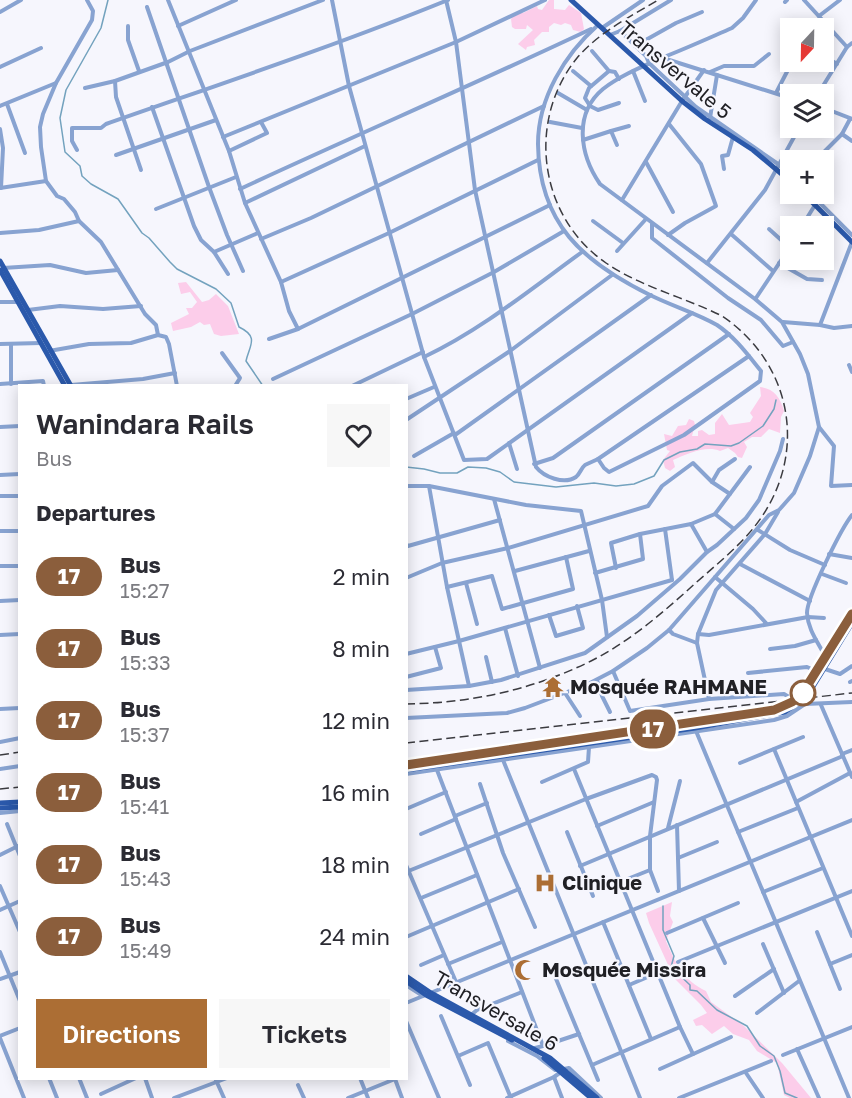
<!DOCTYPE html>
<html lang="en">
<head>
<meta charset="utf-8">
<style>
	body { margin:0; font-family:"Golos Text",sans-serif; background:#f7f7f7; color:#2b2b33; height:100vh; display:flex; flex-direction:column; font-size:22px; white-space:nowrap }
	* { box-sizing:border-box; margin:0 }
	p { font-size:20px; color:#7c7c81 }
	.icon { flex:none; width:33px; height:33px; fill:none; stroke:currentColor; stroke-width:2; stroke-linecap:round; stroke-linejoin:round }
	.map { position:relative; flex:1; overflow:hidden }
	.details { position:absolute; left:18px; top:384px; width:390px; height:696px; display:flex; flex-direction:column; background:#fff; border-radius:0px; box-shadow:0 3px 15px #0003 }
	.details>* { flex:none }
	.badge { padding:0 12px; border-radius:20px; font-size:21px; line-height:39px }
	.needle { width:39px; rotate:202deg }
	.fabs { position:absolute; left:780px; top:18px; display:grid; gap:12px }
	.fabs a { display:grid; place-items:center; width:54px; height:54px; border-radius:0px; background:#fff; box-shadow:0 3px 15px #0003; font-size:30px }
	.map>.badge { position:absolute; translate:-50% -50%; box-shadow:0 0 0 3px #fff }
	h2 { padding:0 18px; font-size:22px; line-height:54px }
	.round { display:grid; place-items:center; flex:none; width:63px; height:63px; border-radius:0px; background:#f7f7f7 }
	.headline { display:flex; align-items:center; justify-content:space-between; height:102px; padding:0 18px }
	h1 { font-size:28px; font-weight:600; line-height:45px }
	.primary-button { display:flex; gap:12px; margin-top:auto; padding:12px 18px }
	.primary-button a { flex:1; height:69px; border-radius:0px; background:#ac6e34; color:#fff; font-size:24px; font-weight:600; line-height:69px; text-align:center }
	.primary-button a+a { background:#f7f7f7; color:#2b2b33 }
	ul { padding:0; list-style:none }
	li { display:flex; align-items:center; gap:18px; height:72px; padding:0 18px }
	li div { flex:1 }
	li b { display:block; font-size:22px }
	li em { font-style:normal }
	li .badge { min-width:66px; font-weight:700; text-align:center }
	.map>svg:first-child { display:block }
</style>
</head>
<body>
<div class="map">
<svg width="852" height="1098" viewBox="0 0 852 1098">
	<rect width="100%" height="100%" fill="#f6f6fd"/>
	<g fill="#fccdea">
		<path d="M549,0h5v9l11,1 4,-5 12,8 3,16 -3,3 -8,-2 -2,-5 -6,-2 -4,2 -7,-2 -5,4v5h-7l-8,8 1,5 -8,2 -1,3 -8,-6 15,-14 -6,-5 -1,4h-11l-3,-2 -1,-8 6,-7 6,1 14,-7 1,3 4,1z"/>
		<path d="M186,282l16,20 7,-2 7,-6 12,12 11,28 -18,2 -7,-2 -4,-10 -6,1 -4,-3 -9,5 -18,4 -2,-8 18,-9 -3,-6h6l5,-6 -7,-10 -9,2 -3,-11z"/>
		<path d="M760,387c14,2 20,10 24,24l-3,6 -1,16 -11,-4 -8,8h-9l-8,5 3,5 -5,11 -4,-1 -3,-4 -7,-5 -8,3c-14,-6 -33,3 -47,9l2,7 -5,4 -5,-3 -2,-8 7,-9 -3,-1 -3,-16 8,2 6,-10 8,-1 3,-6 5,2 1,4 -3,11h6v-5l4,-1 7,5 6,-1v-11l7,-9 7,11 21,-3 3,-5 -3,-4 11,-17z"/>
		<path d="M672,902l-2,14 3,6 -7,19c9,21 18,40 40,50l5,11 33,24 38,37 29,35h-21l-6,-3 -7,-32 -20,-12 -8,-11 -16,-6 -9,-8 -12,8 -10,-9 -6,1 -3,-6 14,-7 -6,-8 -27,-27 -25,-55 -3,-10z"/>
	</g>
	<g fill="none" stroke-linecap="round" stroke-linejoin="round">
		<g stroke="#73a2be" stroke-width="1.5">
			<path d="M108,0l-7,28 -35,62 -6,28 5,34 15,14 2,10 9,8 27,15 24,34 7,5 21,24 7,7 39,20 15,14 8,24c21,10 10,19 7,34l17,25"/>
			<path d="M406,467l18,2 16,4h17l11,-6 18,1 14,4 14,10 42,5 38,-4 22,3 18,-2 20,-8 10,-16 16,-8 17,-3 8,-5 26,2 8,-3 24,-17 11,-17 2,-9"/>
			<path d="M663,906v24l11,26 -3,11 19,18v5l7,1 20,19 30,16 13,20 14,10 6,15 5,22 12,5"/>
		</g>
		<g stroke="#88a3d1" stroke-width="4">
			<path d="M168,0l61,151 16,52 36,79 8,29 9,18"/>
			<path d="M332,0l17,86 75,271 40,103 23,-1 205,-146"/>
			<path d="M446,0l10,42 19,148 61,277c8,10 28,18 40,10 4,-3 5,-9 9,-12 4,-2 9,-4 13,-6l151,-103"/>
			<path d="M804,0l43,47"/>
			<path d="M785,2l2,-2"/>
			<path d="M147,7l62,180 18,48 16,36"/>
			<path d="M0,12l21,-12"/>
			<path d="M819,16l21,-16"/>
			<path d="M598,25c-33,29 -60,73 -60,119 1,80 45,118 112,151 22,11 46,18 67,30 18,12 31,30 44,46l-1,10 -76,54 -75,37 -5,-4 -6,-9"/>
			<path d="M128,26v14l11,31"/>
			<path d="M178,26l58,-26"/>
			<path d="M602,28l41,-28"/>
			<path d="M620,31l26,25 3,7 47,44 82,57 12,11"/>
			<path d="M610,35l10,-4 51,-31"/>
			<path d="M635,46l41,-23 26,-11"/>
			<path d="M592,51l17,20"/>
			<path d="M824,56l13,8"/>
			<path d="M663,58l127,40"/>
			<path d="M0,67l41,-19"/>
			<path d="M573,71l18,15"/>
			<path d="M633,71l12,30"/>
			<path d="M710,72l14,-6h30l15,-12"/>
			<path d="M619,79l-4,-7 -6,-1 -20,17 -4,10 5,8 8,4 21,-7"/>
			<path d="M115,81l1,16 25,73"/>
			<path d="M56,83l-13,31 -3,13 1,20 5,34 11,15 7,3 11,13 4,9 22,21 44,72 11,11 2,10 8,2 3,7 8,42"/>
			<path d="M85,88l30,-7 53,-19 22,-11 133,-51"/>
			<path d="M558,93l29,17"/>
			<path d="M776,93l16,-31"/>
			<path d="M818,94l29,-47 5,-4"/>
			<path d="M7,104l18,49"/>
			<path d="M0,106l56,-23 36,-63 1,-9 -6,-11"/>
			<path d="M152,107l42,119 7,14 13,12 14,22"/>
			<path d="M824,108l28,11"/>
			<path d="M710,118l7,-43"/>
			<path d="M850,119l-8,15 10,7"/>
			<path d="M550,122l32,6"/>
			<path d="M0,129l3,19 -2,40"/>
			<path d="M611,131l18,-5"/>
			<path d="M223,137l233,-95 89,-42"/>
			<path d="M583,140l28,-9 6,14"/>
			<path d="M77,150l-5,-9v-13h29l5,-4c114,-40 229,-78 342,-124"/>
			<path d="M229,151l38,-18 -6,-11"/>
			<path d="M116,155l100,-35"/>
			<path d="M820,160l3,-7 19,-19"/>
			<path d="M646,162l27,50"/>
			<path d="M724,169l-2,-13 6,-1 5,-18"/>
			<path d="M0,188l46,-7"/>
			<path d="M240,189c116,-54 235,-105 351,-160"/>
			<path d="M811,194l41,41"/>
			<path d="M622,200l60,-99 22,-31"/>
			<path d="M245,203l120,-57"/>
			<path d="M156,209l80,-32"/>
			<path d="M593,221l30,22"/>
			<path d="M652,224v14l76,60 33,22 22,26 10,-4"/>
			<path d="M802,226l13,-21"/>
			<path d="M769,229l21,19"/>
			<path d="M0,233l39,-3 40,-9"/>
			<path d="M731,234l42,37"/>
			<path d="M668,235l17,-12 31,-17 -15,-42 -32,-40"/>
			<path d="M261,239l50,-21 233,-112"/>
			<path d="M617,251l29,-32"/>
			<path d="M214,252l44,-19"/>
			<path d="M707,263l58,-73 34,-62"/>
			<path d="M779,263l28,16 15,1"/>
			<path d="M3,268l47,-3 36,8 32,-3"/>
			<path d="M281,282l108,-49 149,-73"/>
			<path d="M756,298l34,-51"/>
			<path d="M0,302h18"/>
			<path d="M28,310l32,-4 43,3 38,-3"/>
			<path d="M783,322l37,3 14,3 18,-2"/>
			<path d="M820,325l32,-83"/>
			<path d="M269,339l29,-10 252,-124"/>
			<path d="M0,344l41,-1"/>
			<path d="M11,344v40"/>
			<path d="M49,351l40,-7 42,-1 27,-8"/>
			<path d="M222,353l18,25 -5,8"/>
			<path d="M424,357c57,-27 107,-68 158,-105"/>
			<path d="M849,365l3,7"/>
			<path d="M273,379l139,-65 82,-42 70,-41"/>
			<path d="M0,384l43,-3 1,5"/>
			<path d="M71,385l72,-6 32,-6"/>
			<path d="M352,386l71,-34"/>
			<path d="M406,399l28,-12"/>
			<path d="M406,420l104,-69 102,-76"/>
			<path d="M0,427l20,-1"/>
			<path d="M819,427l15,19 -3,40 21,-1"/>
			<path d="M455,435l196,-140"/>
			<path d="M509,443l8,26"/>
			<path d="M414,456l40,-23"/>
			<path d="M534,464l19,-6 176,-124"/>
			<path d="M0,475l20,-1"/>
			<path d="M712,482l7,-12 16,-11"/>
			<path d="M406,486h23l97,19 55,6 21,89 5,37"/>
			<path d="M429,486l18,101 22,99"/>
			<path d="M0,496h20"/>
			<path d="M494,499l46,169"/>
			<path d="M778,512l-13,22 -49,56 -18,44 -1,9 12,56 75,-5 5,3h9"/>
			<path d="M715,514l19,15"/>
			<path d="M691,524l24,-10 35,-47"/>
			<path d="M665,529l7,51"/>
			<path d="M758,530l32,20 35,15"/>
			<path d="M0,531h20"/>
			<path d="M406,544l2,2 92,-26"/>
			<path d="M829,554l23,4"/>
			<path d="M740,564l70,37"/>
			<path d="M0,566h20"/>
			<path d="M616,568l-5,-25 29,-9 51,-10 16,28"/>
			<path d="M515,571l74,-20"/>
			<path d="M595,573l48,-14 -3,-25"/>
			<path d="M822,574l24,9"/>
			<path d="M715,577l38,32 13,14"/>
			<path d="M406,578l36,-15 66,-15 140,-42 14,-20 31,-23 19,19 18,12"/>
			<path d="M466,583l11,41"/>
			<path d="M447,587l45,-11 10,33 71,-20 -7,-32"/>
			<path d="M0,601l20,-1"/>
			<path d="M549,615l7,21 27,-8 -6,-22"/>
			<path d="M505,628l13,48"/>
			<path d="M669,630l4,4 24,9"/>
			<path d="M698,634l11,1 99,-18 16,1"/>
			<path d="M0,635l20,-1"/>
			<path d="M770,649l25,-3 21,-6"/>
			<path d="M406,654l53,-13 213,-61"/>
			<path d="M825,656c-7,-14 -17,-26 -18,-43 0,-16 34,-84 45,-98"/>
			<path d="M486,657l6,25"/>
			<path d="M825,669l15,5 12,-8"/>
			<path d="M613,671l17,40 79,-12"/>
			<path d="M748,673l59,-6 9,4"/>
			<path d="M406,677l35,-9 -6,-21"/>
			<path d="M597,680l5,16 8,16"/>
			<path d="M850,682l2,-1"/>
			<path d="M406,690l63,-4 32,-6 84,-27 52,-37 43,-37 27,-27 10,-7 29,-27 13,-18 21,-49 3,-12"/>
			<path d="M565,693l15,23"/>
			<path d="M805,704l47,-2"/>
			<path d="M821,705l31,72"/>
			<path d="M0,709l20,-1"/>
			<path d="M406,718l101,-5 18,-5 63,-24 25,-13 34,-23 22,-18 100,-115 10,-5 15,-17 16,-37 9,-29 -11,-53 -8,-20 -18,-32 -27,-23 -155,-115c-20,-29 -27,-70 3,-95 18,-14 41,-23 61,-32 23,-9 45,-19 68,-29l11,-10 13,-18"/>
			<path d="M696,731l153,367"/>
			<path d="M0,742l20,-4"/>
			<path d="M774,749l78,187"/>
			<path d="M842,754l10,-4"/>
			<path d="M503,760l137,338"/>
			<path d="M740,763l63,-26"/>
			<path d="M0,769l20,-3"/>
			<path d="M574,769l106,258 13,27"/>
			<path d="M437,770l106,276 -8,2"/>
			<path d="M406,774l368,-54 13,-4 18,-12"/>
			<path d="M542,782l46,-20 1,-15"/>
			<path d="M480,784l23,69 32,74"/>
			<path d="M796,802l54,-29"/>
			<path d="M406,809l40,-17"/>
			<path d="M0,813l20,-2"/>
			<path d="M455,816l32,-13"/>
			<path d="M7,824l13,32"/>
			<path d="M677,825l2,66"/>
			<path d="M597,826l57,-24"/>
			<path d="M668,828l12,-47"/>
			<path d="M567,832l26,64"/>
			<path d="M738,832l60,-24"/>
			<path d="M421,834l35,-15"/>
			<path d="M0,855l20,-10"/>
			<path d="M678,858l39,-16"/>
			<path d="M406,865l50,117"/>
			<path d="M580,866l263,-110"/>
			<path d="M406,872l180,-73 66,-24 4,2 1,3 -7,56v34l8,21"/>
			<path d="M620,882l30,-12"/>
			<path d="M0,886l20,46"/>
			<path d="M763,892l60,-24"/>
			<path d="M421,898l56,-23"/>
			<path d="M0,910l20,-9"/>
			<path d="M703,918l22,45"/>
			<path d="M603,922l48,117"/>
			<path d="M817,932l23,57"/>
			<path d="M667,933l71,-30"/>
			<path d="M406,937l113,-48"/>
			<path d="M763,944l21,49"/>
			<path d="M0,952l20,49"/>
			<path d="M678,962l174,-71"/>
			<path d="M448,964l54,-22"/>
			<path d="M830,964l22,-9"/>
			<path d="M421,965l23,-10"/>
			<path d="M554,974l44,106"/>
			<path d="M0,979l20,-7"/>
			<path d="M406,985l17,11"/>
			<path d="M629,985l28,-12"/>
			<path d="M735,996l39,-27"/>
			<path d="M406,1003l446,-183"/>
			<path d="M757,1013l42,-32"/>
			<path d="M471,1015l6,-5 45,-18"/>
			<path d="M441,1016l29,69"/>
			<path d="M406,1021l33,77"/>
			<path d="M0,1036l20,-8"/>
			<path d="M0,1038l24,60"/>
			<path d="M508,1041l29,15 18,14"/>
			<path d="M543,1046l36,-12"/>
			<path d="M797,1049l22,49"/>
			<path d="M783,1055l69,-28"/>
			<path d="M458,1056l30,-13 23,55"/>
			<path d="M592,1065l88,-38"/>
			<path d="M564,1069l5,-1 32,30"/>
			<path d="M660,1069l71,-32"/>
			<path d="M746,1073l17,25"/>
			<path d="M554,1077l8,21"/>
			<path d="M49,1078l8,20"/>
			<path d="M79,1078l8,20"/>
			<path d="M145,1078l7,20"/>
			<path d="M215,1078l9,20"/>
			<path d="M360,1078l8,20"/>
			<path d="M298,1085l6,13"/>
			<path d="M101,1094l35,-16"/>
			<path d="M174,1098l53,-20"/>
			<path d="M348,1098l47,-19 7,19"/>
			<path d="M507,1098l47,-21 7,-5"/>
			<path d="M679,1098l92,-37"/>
		</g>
		<g stroke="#2b59ab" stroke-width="5">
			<path d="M571,0l111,101 23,18 48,31 37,31"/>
			<path d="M804,194l48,48"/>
			<path d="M0,261l71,125"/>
			<path d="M0,270l65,116"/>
			<path d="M406,765l368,-55 18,-8 10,-8 50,-81"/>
			<path d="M406,770l289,-42 90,-16 21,-14 46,-75"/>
			<path d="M0,803l20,-1"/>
			<path d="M0,808l20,-1"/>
			<path d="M406,976l25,17 119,65 47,40"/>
			<path d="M406,981l20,14 86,45"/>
			<path d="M544,1058l47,40"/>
		</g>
		<g stroke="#3b3b40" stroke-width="1.5" stroke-dasharray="9 4.5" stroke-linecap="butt">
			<path d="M406,704c65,-1 126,-14 185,-43 36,-18 68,-45 98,-72 25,-23 55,-45 74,-74 45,-69 26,-154 -41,-199 -38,-19 -81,-29 -116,-53 -67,-46 -80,-142 -29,-205 22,-26 53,-41 81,-58"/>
			<path d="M406,743l446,-50"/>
			<path d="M0,755l20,-3"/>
			<path d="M0,789l20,-2"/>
		</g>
	</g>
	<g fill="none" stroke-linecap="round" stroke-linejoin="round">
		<defs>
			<path id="line" d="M406,765l368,-55 18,-8 10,-8 50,-80"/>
		</defs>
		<use href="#line" stroke="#fff" stroke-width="14"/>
		<use href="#line" stroke="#8b5e3c" stroke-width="9"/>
	</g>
	<defs>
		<symbol id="temple-bare" viewBox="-9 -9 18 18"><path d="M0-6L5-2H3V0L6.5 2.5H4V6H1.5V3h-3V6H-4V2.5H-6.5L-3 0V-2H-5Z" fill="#ac6e34" stroke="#f6f6fd" stroke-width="2.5" paint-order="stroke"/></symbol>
		<symbol id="hospital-bare" viewBox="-9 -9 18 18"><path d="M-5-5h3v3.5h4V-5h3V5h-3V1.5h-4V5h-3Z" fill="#ac6e34" stroke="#f6f6fd" stroke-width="2.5" paint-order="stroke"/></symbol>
		<symbol id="mosque-bare" viewBox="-9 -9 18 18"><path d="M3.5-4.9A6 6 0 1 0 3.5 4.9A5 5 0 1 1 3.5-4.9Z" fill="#ac6e34" stroke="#f6f6fd" stroke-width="2.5" paint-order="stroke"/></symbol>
	</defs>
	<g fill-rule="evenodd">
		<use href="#temple-bare" x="538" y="672" width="30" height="30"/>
		<use href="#hospital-bare" x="530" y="868" width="30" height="30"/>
		<use href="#mosque-bare" x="510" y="955" width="30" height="30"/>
	</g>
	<circle fill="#fff" stroke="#8b5e3c" stroke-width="3" cx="803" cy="693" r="12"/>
	<g text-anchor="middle" stroke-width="4.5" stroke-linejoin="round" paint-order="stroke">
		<g font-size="20" fill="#202025" stroke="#f6f6fd">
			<text transform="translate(675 70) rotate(40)" y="7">Transvervale 5</text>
			<text transform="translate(496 1011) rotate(30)" y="7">Transversale 6</text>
		</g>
		<g font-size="20" font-weight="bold" fill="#202025" stroke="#f6f6fd" text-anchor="start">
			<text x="570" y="694">Mosquée RAHMANE</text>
			<text x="562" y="890">Clinique</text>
			<text x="542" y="977">Mosquée Missira</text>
		</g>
	</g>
</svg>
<div class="fabs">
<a><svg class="needle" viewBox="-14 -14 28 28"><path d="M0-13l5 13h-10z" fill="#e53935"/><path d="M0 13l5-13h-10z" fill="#7c7c81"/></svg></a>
<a><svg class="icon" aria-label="layers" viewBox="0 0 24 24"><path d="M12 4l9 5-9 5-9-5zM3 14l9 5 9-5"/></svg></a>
<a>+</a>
<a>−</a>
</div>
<b class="badge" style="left:653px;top:729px;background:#8b5e3c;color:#fff">17</b>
<section class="details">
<div class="headline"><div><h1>Wanindara Rails</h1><p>Bus</p></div><a class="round"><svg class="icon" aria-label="heart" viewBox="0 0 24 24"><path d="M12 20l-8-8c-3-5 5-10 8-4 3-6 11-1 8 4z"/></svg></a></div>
<h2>Departures</h2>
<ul>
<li><span class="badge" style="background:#8b5e3c;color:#fff">17</span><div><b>Bus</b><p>15:27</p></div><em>2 min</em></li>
<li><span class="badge" style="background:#8b5e3c;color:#fff">17</span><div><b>Bus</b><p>15:33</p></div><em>8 min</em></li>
<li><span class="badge" style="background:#8b5e3c;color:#fff">17</span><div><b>Bus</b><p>15:37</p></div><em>12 min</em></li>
<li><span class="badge" style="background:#8b5e3c;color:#fff">17</span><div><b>Bus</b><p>15:41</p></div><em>16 min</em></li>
<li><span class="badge" style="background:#8b5e3c;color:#fff">17</span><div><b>Bus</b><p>15:43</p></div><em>18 min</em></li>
<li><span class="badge" style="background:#8b5e3c;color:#fff">17</span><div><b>Bus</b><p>15:49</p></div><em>24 min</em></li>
</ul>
<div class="primary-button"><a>Directions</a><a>Tickets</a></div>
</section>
</div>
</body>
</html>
